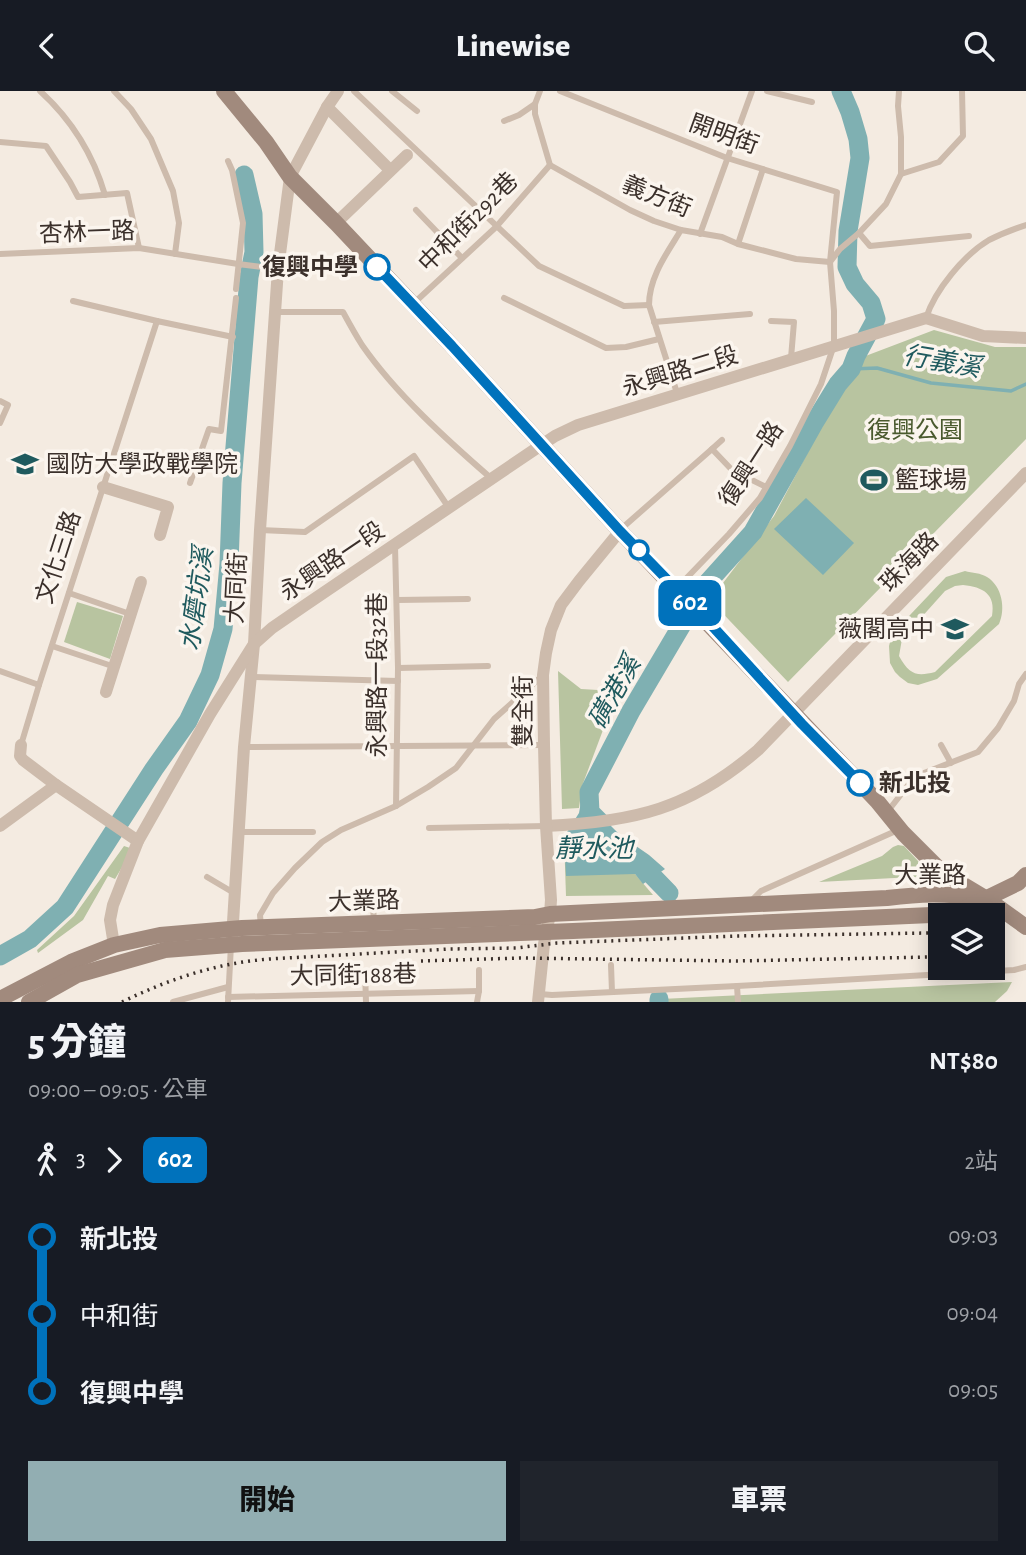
<!DOCTYPE html>
<html lang="zh-TW">
<head>
<meta charset="utf-8">
<style>
	body { margin:0; font-family:"Alegreya Sans","Noto Sans TC",sans-serif; background:#20242c; color:#f1f3f6; height:100vh; display:flex; flex-direction:column; font-size:26px; white-space:nowrap }
	* { box-sizing:border-box; margin:0 }
	p { font-size:23px; color:#9ea1a6 }
	.icon { flex:none; width:38px; height:38px; fill:none; stroke:currentColor; stroke-width:2; stroke-linecap:round; stroke-linejoin:round }
	.map { position:relative; height:911px; overflow:hidden }
	.sheet { display:flex; flex-direction:column; background:#171b24; flex:1 }
	.sheet>* { flex:none }
	.badge { padding:0 14px; border-radius:10px; font-size:24px; line-height:46px }
	.controls { position:absolute; left:928px; top:812px; display:grid; gap:14px }
	.controls a { display:grid; place-items:center; width:77px; height:77px; border-radius:0px; background:#171b24; box-shadow:0 4px 18px #0003; font-size:35px }
	.map>.badge { position:absolute; translate:-50% -50%; box-shadow:0 0 0 4px #fff }
	.legs { display:flex; align-items:center; gap:10px; height:77px; padding:0 28px; font-size:23px }
	.legs p { margin-inline-start:auto }
	.head { display:flex; align-items:center; justify-content:space-between; height:119px; padding:0 28px }
	h1 { font-size:38px; font-weight:800; line-height:52px }
	.primary-button { display:flex; gap:14px; margin-top:auto; padding:14px 28px }
	.primary-button a { flex:1; height:80px; border-radius:0px; background:#92aeb2; color:#111; font-size:28px; font-weight:800; line-height:80px; text-align:center }
	.primary-button a+a { background:#20242c; color:#f1f3f6 }
	ul { padding:0 28px; list-style:none }
	li { display:flex; align-items:center; gap:24px; height:77px; font-size:26px }
	li i { display:grid; place-items:center; width:10px; height:100%; margin:0 9px; background:currentColor }
	li i::after { content:''; width:18px; height:18px; margin:-9px; border:5px solid; border-radius:50%; background:#171b24 }
	li p { margin-inline-start:auto }
	li:first-child i { background:linear-gradient(#0000 50%,currentColor 0) }
	li:last-child i { background:linear-gradient(currentColor 50%,#0000 0) }
	header { display:flex; justify-content:space-between; align-items:center; height:91px; padding:0 28px; background:#171b24; font-size:32px; font-weight:800 }
	.map>svg:first-child { display:block }
</style>
</head>
<body>
<header><svg class="icon" aria-label="back" viewBox="0 0 24 24"><path d="M15 5l-7 7 7 7"/></svg>Linewise<svg class="icon" aria-label="search" viewBox="0 0 24 24"><circle cx="10" cy="10" r="6"/><path d="M15 15l6 6"/></svg></header>
<div class="map">
<svg width="1026" height="911" viewBox="0 0 1026 911">
	<rect width="100%" height="100%" fill="#f4ebe1"/>
	<g fill="#b8c4a0" fill-rule="evenodd">
		<path d="M934,239l61,17h31v92l-238,243 -78,-82 64,-84 53,-100 28,-56z"/>
		<path d="M965,480c7,2 16,2 22,6 15,9 19,32 12,47l-62,55 -19,6 -10,-2 -8,-6 -5,-5 -5,-9 -1,-17 3,-12 54,-57zM963,494c20,2 33,9 29,31l-57,56c-19,5 -26,2 -36,-16l3,-17 43,-48 10,-5z"/>
		<path d="M77,511l46,14 -13,43 -46,-17z"/>
		<path d="M558,580l23,18 17,1 13,10 12,-2 -20,32 -21,56 -3,22 -17,1z"/>
		<path d="M579,745l56,38 18,21 -87,1 -2,-59z"/>
		<path d="M898,754l6,1 28,30 -113,6 63,-26 11,-9z"/>
		<path d="M124,755l6,2v6l-15,25 -7,-3 -25,44 -45,33 -1,-3 37,-34z"/>
		<path d="M1012,891l-5,9 -12,11h-334v-3z"/>
	</g>
	<g fill="#7fb0b2">
		<path d="M806,407l48,45 -31,32 -49,-46z"/>
		<path d="M595,710l1,10 24,24 29,20 16,14 -22,15 -8,-10 -69,2 -2,-39 15,-24 2,-11z"/>
	</g>
	<g fill="none" stroke-linecap="round" stroke-linejoin="round">
		<path stroke="#7fb0b2" stroke-width="3.5" d="M851,278l26,-1 54,15 80,8 15,-7"/>
		<g stroke="#7fb0b2" stroke-width="19">
			<path d="M601,732l-11,-11 -1,-20 42,-81 52,-88 16,-31 54,-60 61,-109 24,-39 13,-15 5,-13 20,-37 -5,-16 -16,-19 -8,-17 1,-36 12,-73 -2,-19 -8,-27 -9,-21"/>
			<path d="M637,769l32,33"/>
			<path d="M0,865l30,-17 35,-32 89,-138 34,-48 22,-46 13,-46 6,-65 3,-81 17,-206 5,-25 -1,-38 -9,-39"/>
			<path d="M659,911v-3"/>
		</g>
		<g stroke="#cdbbac" stroke-width="6">
			<path d="M40,0c32,29 53,63 65,104"/>
			<path d="M114,0l17,18 20,30 22,52 6,32 -4,31"/>
			<path d="M354,0l185,175 85,40 25,-1"/>
			<path d="M392,0l25,20"/>
			<path d="M540,0l-5,13v10l15,51 80,45 24,11 27,9 41,7 16,7 58,15 34,3"/>
			<path d="M560,0l167,67 110,34 -7,70 4,49v34l-13,39 -31,62 -30,52 -31,36 -52,54"/>
			<path d="M767,0l45,11"/>
			<path d="M504,30l15,-6 16,-11"/>
			<path d="M0,51l46,4 24,36 8,15 49,-4 12,55"/>
			<path d="M228,70l4,9 11,53 -7,66"/>
			<path d="M901,83l38,-12 24,-26 -1,-45"/>
			<path d="M416,119l46,48"/>
			<path d="M859,142l11,13 99,-10"/>
			<path d="M700,143l52,-143"/>
			<path d="M738,153l25,-75"/>
			<path d="M0,163l139,-6 99,16 40,5"/>
			<path d="M830,171l10,-13 19,-16 27,-29 15,-30v-37l-3,-31 1,-15"/>
			<path d="M504,207l102,50 20,-1 33,-8"/>
			<path d="M73,210l84,20"/>
			<path d="M414,212l82,-76 54,-62"/>
			<path d="M276,221h67c6,11 12,22 19,33 34,49 85,95 130,134"/>
			<path d="M926,227c9,-28 38,-63 63,-78 12,-6 25,-11 37,-15"/>
			<path d="M771,230l23,1 -3,36"/>
			<path d="M654,231l96,-8"/>
			<path d="M677,302l-28,-88c0,-28 18,-52 32,-75"/>
			<path d="M0,310l8,4 -8,18"/>
			<path d="M712,358l10,-9"/>
			<path d="M190,392l19,-54 12,2 15,-133"/>
			<path d="M621,438l91,-80 20,21 34,17"/>
			<path d="M260,439l45,2 109,-76 35,52"/>
			<path d="M395,455l3,122 -2,138"/>
			<path d="M69,502l61,21"/>
			<path d="M397,509l71,-1"/>
			<path d="M52,555l63,21"/>
			<path d="M398,577l90,-2"/>
			<path d="M0,580l39,14"/>
			<path d="M251,586l147,4"/>
			<path d="M21,654l18,-60 118,-364 76,16"/>
			<path d="M941,654l10,18"/>
			<path d="M244,656l299,-2"/>
			<path d="M888,720l25,-32 6,-4 59,-23 20,-24 16,-27 5,-17 7,-10"/>
			<path d="M429,737l117,-2"/>
			<path d="M239,741h74"/>
			<path d="M207,786l27,16"/>
			<path d="M372,798l2,33"/>
			<path d="M751,810l10,-10 137,-61"/>
			<path d="M261,836l-1,-12 13,-22 22,-25 27,-26 19,-12 55,-24 32,-19 28,-19 38,-49 48,-43"/>
			<path d="M611,874l1,27"/>
			<path d="M365,880l1,31"/>
			<path d="M737,895l1,16"/>
			<path d="M540,903l12,1 185,-9 277,-16 12,-3"/>
			<path d="M228,906l251,-6"/>
			<path d="M173,911l55,-15"/>
			<path d="M228,911l3,-57"/>
			<path d="M477,911l2,-11v-21"/>
		</g>
		<g stroke="#cdbbac" stroke-width="12">
			<path d="M327,16l63,63"/>
			<path d="M336,132l71,-68"/>
			<path d="M103,396l65,20 -8,28"/>
			<path d="M106,601l35,-110"/>
			<path d="M21,654l-1,11 3,4 33,25 82,56"/>
			<path d="M0,735l56,-41"/>
			<path d="M546,735c88,-4 144,-17 212,-76l268,-277"/>
			<path d="M232,847l12,-191 10,-103 6,-114 18,-261 12,-92 37,-70 11,-16"/>
			<path d="M114,854l-4,-25 3,-15 25,-64 72,-127 44,-70 18,-16 32,-22 227,-154 24,-16 23,-11 348,-107 57,18 43,2"/>
			<path d="M538,911l6,-58 6,-30 1,-14 -5,-74 -2,-81 -1,-70 3,-22 5,-23 10,-25 18,-24 41,-50"/>
		</g>
		<g stroke="#a18a7d" stroke-width="16">
			<path d="M224,0l42,51 24,35 46,46 116,123 168,185 257,270 26,32 39,39 45,27 39,28"/>
			<path d="M0,908l71,-37 43,-17 46,-10 82,-7 293,-11 15,-3 337,-16c34,-4 56,-5 91,0"/>
			<path d="M29,911l48,-27 88,-25 77,-6 331,-13 381,-17 64,-31 8,-8"/>
		</g>
		<g stroke="#3b302b" stroke-width="3.5" stroke-dasharray="2 5" stroke-linecap="butt">
			<path d="M421,870l99,-3 216,3 194,-4"/>
			<path d="M122,911c47,-23 95,-39 147,-43l181,-10 66,-1 41,-5 179,-7 193,-3"/>
		</g>
	</g>
	<g fill="none" stroke-linecap="round" stroke-linejoin="round">
		<defs>
			<path id="line-1" d="M377,176l75,79 168,185 95,98 87,95 58,59"/>
		</defs>
		<use href="#line-1" stroke="#fff" stroke-width="16"/>
		<use href="#line-1" stroke="#0072bc" stroke-width="10"/>
	</g>
	<defs>
		<symbol id="university-bare" viewBox="-9 -9 18 18"><path d="M0-5L7-2L0 1L-7-2ZM-4 1L0 2.5L4 1V4Q0 6-4 4Z" fill="#1f5a5e" stroke="#fbf5ee" stroke-width="2.5" paint-order="stroke"/></symbol>
		<symbol id="stadium-bare" viewBox="-9 -9 18 18"><path d="M0-5a6.5 5 0 1 0 0 10a6.5 5 0 1 0 0-10ZM-3.5-1.8h7v3.6h-7Z" fill="#1f5a5e" stroke="#fbf5ee" stroke-width="2.5" paint-order="stroke"/></symbol>
		<symbol id="school-bare" viewBox="-9 -9 18 18"><path d="M0-5L7-2L0 1L-7-2ZM-4 1L0 2.5L4 1V4Q0 6-4 4Z" fill="#1f5a5e" stroke="#fbf5ee" stroke-width="2.5" paint-order="stroke"/></symbol>
	</defs>
	<g fill-rule="evenodd">
		<use href="#university-bare" x="6" y="354" width="38" height="38"/>
		<use href="#stadium-bare" x="855" y="370" width="38" height="38"/>
		<use href="#school-bare" x="936" y="519" width="38" height="38"/>
	</g>
	<g fill="#fff" stroke="#0072bc" stroke-width="3.5">
		<circle cx="377" cy="176" r="12"/>
		<circle cx="639" cy="459" r="9"/>
		<circle cx="860" cy="692" r="12"/>
	</g>
	<g text-anchor="middle" stroke-width="7" stroke-linejoin="round" paint-order="stroke">
		<g font-size="24" fill="#3b302b" stroke="#fbf5ee">
			<text transform="translate(724 43) rotate(20)" y="8">開明街</text>
			<text transform="translate(657 105) rotate(22)" y="8">義方街</text>
			<text transform="translate(468 131) rotate(-45)" y="8">中和街292巷</text>
			<text transform="translate(87 141) rotate(-2)" y="8">杏林一路</text>
			<text transform="translate(680 280) rotate(-17)" y="8">永興路二段</text>
			<text transform="translate(751 373) rotate(-57)" y="8">復興一路</text>
			<text transform="translate(58 466) rotate(-72)" y="8">文化三路</text>
			<text transform="translate(332 470) rotate(-34)" y="8">永興路一段</text>
			<text transform="translate(909 471) rotate(-46)" y="8">珠海路</text>
			<text transform="translate(236 497) rotate(-87)" y="8">大同街</text>
			<text transform="translate(377 584) rotate(-90)" y="8">永興路一段32巷</text>
			<text transform="translate(523 620) rotate(-90)" y="8">雙全街</text>
			<text x="930" y="792">大業路</text>
			<text transform="translate(364 810) rotate(-2)" y="8">大業路</text>
			<text transform="translate(353 884) rotate(-1)" y="8">大同街188巷</text>
		</g>
		<g font-size="24" font-weight="bold" fill="#3b302b" stroke="#fbf5ee" text-anchor="end">
			<text x="358" y="184">復興中學</text>
			<text x="879" y="700" text-anchor="start">新北投</text>
		</g>
		<g font-size="24" fill="#4a5a2e" stroke="#fbf5ee">
			<text x="915" y="347">復興公園</text>
		</g>
		<g font-size="24" fill="#3b302b" stroke="#fbf5ee" text-anchor="start">
			<text x="46" y="381">國防大學政戰學院</text>
			<text x="895" y="397">籃球場</text>
			<text x="934" y="546" text-anchor="end">薇閣高中</text>
		</g>
		<g font-size="26" font-style="italic" fill="#1f5a5e" stroke="#fbf5ee">
			<text transform="translate(942 270) rotate(10)" y="9">行義溪</text>
			<text transform="translate(196 508) rotate(-82)" y="9">水磨坑溪</text>
			<text transform="translate(614 601) rotate(-61)" y="9">磺港溪</text>
			<text x="594" y="766">靜水池</text>
		</g>
	</g>
</svg>
<div class="controls">
<a><svg class="icon" aria-label="layers" viewBox="0 0 24 24"><path d="M12 4l9 5-9 5-9-5zM3 14l9 5 9-5"/></svg></a>
</div>
<b class="badge" style="left:690px;top:512px;background:#0072bc;color:#fff">602</b>
</div>
<section class="sheet">
<div class="head"><div><h1>5 分鐘</h1><p>09:00 – 09:05 · 公車</p></div><b>NT$80</b></div>
<div class="legs"><svg class="icon" aria-label="walk" viewBox="0 0 24 24"><circle cx="13" cy="4" r="2"/><path d="M13 8l-2 6 4 7M11 14l-3 7M7 12l3-4h3l4 4"/></svg>3<svg class="icon" aria-label="forward" viewBox="0 0 24 24"><path d="M9 5l7 7-7 7"/></svg><b class="badge" style="background:#0072bc;color:#fff">602</b><p>2站</p></div>
<ul>
<li><i style="color:#0072bc"></i><b>新北投</b><p>09:03</p></li>
<li><i style="color:#0072bc"></i><span>中和街</span><p>09:04</p></li>
<li><i style="color:#0072bc"></i><b>復興中學</b><p>09:05</p></li>
</ul>
<div class="primary-button"><a>開始</a><a>車票</a></div>
</section>
</body>
</html>
